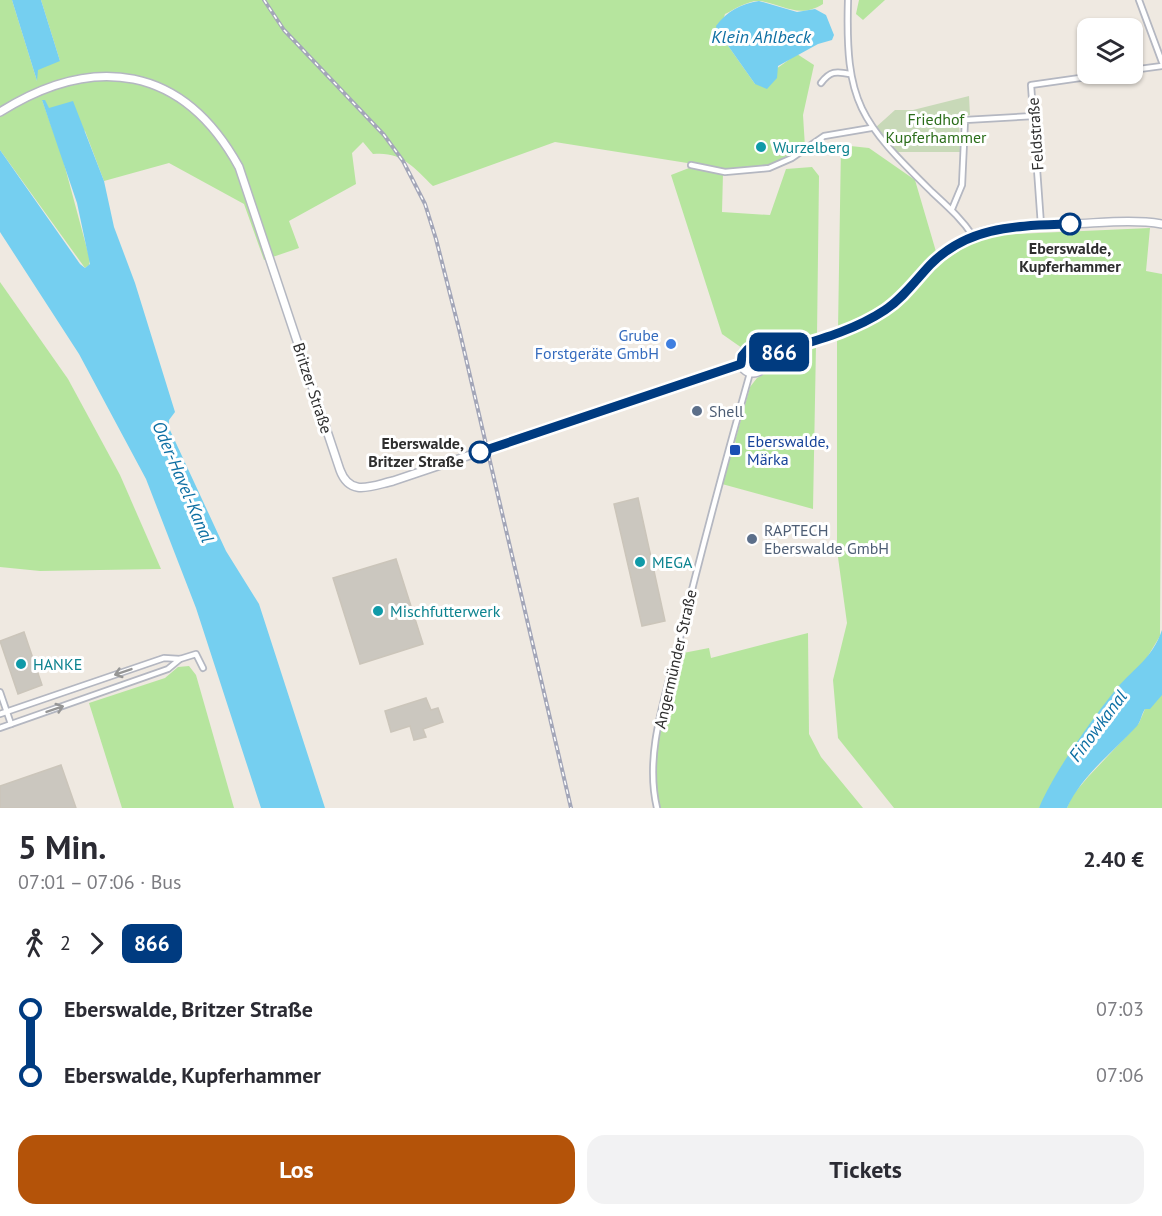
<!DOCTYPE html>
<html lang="de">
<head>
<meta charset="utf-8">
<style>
	body { margin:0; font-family:"PT Sans",sans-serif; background:#f2f2f3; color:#2b2b33; height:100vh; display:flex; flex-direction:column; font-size:22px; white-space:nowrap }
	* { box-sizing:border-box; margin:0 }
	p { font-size:20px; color:#7c7c81 }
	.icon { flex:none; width:33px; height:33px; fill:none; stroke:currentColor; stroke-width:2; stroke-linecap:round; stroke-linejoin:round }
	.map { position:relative; height:808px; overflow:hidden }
	.drawer { display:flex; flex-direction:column; background:#fff; flex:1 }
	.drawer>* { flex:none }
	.badge { padding:0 12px; border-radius:9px; font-size:21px; line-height:39px }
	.controls { position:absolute; left:1077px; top:18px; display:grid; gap:12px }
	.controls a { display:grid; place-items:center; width:66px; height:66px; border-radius:12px; background:#fff; box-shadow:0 2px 4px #0004; font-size:30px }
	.map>.badge { position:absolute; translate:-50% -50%; box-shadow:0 0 0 3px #fff }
	.legs { display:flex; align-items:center; gap:9px; height:66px; padding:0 18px; font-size:20px }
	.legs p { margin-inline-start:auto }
	.overview { display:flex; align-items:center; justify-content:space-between; height:102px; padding:0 18px }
	h1 { font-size:33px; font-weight:600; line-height:45px }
	.cta { display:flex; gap:12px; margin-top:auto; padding:12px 18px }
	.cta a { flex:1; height:69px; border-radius:18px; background:#b45309; color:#fff; font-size:24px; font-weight:600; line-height:69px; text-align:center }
	.cta a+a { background:#f2f2f3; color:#2b2b33 }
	ul { padding:0 18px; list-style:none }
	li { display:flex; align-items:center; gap:21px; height:66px; font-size:22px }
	li i { display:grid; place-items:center; width:9px; height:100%; margin:0 8px; background:currentColor }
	li i::after { content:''; width:15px; height:15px; margin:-8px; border:4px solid; border-radius:50%; background:#fff }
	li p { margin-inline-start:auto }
	li:first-child i { background:linear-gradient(#0000 50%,currentColor 0) }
	li:last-child i { background:linear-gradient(currentColor 50%,#0000 0) }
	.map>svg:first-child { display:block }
</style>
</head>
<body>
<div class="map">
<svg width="1162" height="808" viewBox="0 0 1162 808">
	<rect width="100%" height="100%" fill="#efe9e1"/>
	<g fill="#b6e59e">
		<path d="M0,0h12l25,81 -1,-19 24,-1 -19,-61h782v4c-24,15 -39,1 -63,-3 -12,-1 -25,8 -35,13l-7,22 6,4 31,44 42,-30 17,11 -11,50 2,32 -36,18 -44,4 -170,-27 -122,44c-19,-19 -32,-35 -60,-32l-10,-12 -11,11 4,31 -67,37 10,27 -35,12 -20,-56 -75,-41 -65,18 -19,-50 -34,-19 -9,-12 20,56 28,104 -1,5 -4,3 -85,-118z"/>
		<path d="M859,0h26l-22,20 -7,-6z"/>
		<path d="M841,145l28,3 46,32 22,75c-38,36 -46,56 -99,75z"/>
		<path d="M812,167l7,9 -2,160 -48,15 -15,-5 -12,2 -20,-14 -51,-159 18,-7 34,5 -1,39 48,3 16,-46z"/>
		<path d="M1150,228l-4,43 16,3 -2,362 -18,30 -24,21 -31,43 -48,78h-145l-56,-70 -5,-58 14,-57 -10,-73v-212l50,-22 14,-10 37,-41 30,-20 25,-10z"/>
		<path d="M0,282l68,97 52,96 41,94 -121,2 -40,-4z"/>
		<path d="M816,345l-3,164 -91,-25 8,-26 7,-11 -2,-6 15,-54 7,-9 9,-5 6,-11z"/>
		<path d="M808,633l1,101 12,23 42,51h-206c-9,-53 8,-103 21,-154l31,-6 2,10z"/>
		<path d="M189,666l7,9 38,133h-112l-33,-105 76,-25 13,-11z"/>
		<path d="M1162,694v114h-95l5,-12 16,-19 51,-54 6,-14z"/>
	</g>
	<path fill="#c8d9b8" d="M969,96l1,19 -11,2 1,35h-63l-22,-24 20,-18h18z"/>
	<g fill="#75cff0">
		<path d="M12,0h29l19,61 -22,9 -1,11z"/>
		<path d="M759,1l38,11 18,-3 11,6 8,20 -2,5 -14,4 -40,22 -1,12 -10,11 -12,-5 -31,-44 -6,-4 -2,-10c11,-15 25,-22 43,-25z"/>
		<path d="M42,100h3l4,8 24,-7 31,80 10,46 21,56 40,129 -6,8v8l57,123 33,53 66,204h-64l-65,-200 -50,-129 -67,-125 -79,-122v-82l80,114 5,4 5,-4 -13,-61z"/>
		<path d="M1162,630v65l-12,14h-5c-4,6 -4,12 -8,17 -24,26 -55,49 -70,82h-28c13,-33 55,-92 78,-120 18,-21 35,-29 45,-58z"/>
	</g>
	<g fill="#cbc7bf" stroke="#cbc5ba" stroke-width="1.5">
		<path d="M638,498l27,123 -23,5 -28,-122z"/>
		<path d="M396,559l27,85 -63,20 -27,-86z"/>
		<path d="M24,632l18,53 -24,9 -18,-53z"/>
		<path d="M426,698l5,12 7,-2 5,14 -20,7 3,8 -12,3 -4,-14 -19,6 -6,-21z"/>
		<path d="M61,765l15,43h-76v-22z"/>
	</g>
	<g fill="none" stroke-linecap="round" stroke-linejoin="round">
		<defs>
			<g id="street">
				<path d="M848,0c-3,104 12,121 84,192 15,14 29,26 41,44"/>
				<path d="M1139,0l23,62"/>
				<path d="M1132,70l30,-4"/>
				<path d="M821,83c9,-12 15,-12 29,-9"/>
				<path d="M691,165l34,7 44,-4 23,-10 32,-22 47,-8"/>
				<path d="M952,209l10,-24 3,-65 69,-4"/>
				<path d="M1041,225l-10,-140 77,-11"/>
				<path d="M0,692l11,32"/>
				<path d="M0,714l164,-56 16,1 16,-5 7,14"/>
				<path d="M0,728l168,-59 12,-10"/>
				<path d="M657,808c-13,-55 9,-112 22,-166 22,-90 46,-180 71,-269"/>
			</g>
			<g id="secondary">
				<path d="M0,112c94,-59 183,-47 239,55l101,303c10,27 31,16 53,11l348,-117"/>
				<circle cx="753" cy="360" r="13"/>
				<path d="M765,356c44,-14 95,-24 131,-54 24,-19 39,-46 67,-62 32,-19 72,-14 107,-16 31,-1 62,-5 92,0"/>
			</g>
		</defs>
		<use href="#street" stroke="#b4b7c1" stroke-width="8"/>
		<use href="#secondary" stroke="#b4b7c1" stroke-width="10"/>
		<use href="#street" stroke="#fff" stroke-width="4.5"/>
		<use href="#secondary" stroke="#fff" stroke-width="7"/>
		<defs>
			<path id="rail" d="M264,0l20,30 100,105 19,26 22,43 11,35 24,94 111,475"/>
		</defs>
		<use href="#rail" stroke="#a3a6b8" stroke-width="4"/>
		<use href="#rail" stroke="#fff" stroke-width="1.5" stroke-dasharray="4.5" stroke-linecap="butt"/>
	</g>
	<defs><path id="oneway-shaft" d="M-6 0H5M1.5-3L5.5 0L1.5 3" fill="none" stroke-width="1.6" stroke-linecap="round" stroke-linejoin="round" transform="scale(1.5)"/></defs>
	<g stroke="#969696">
		<use href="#oneway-shaft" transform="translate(123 672) rotate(161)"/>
		<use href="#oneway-shaft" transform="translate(55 709) rotate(-19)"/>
	</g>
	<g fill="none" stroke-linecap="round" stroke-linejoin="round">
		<defs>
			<path id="line-1" d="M480,452l261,-88 1,-8 6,-7h11l6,7c40,-13 84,-22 120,-46 18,-12 30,-29 45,-45 39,-40 88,-39 140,-41"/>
		</defs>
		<use href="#line-1" stroke="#fff" stroke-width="14"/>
		<use href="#line-1" stroke="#003b80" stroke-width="9"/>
	</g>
	<g fill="#0f9aa8" stroke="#fff" stroke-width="2">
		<circle cx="761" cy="147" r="6"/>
		<circle cx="640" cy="562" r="6"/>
		<circle cx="378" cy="611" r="6"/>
		<circle cx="21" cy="664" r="6"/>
	</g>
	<g fill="#fff" stroke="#003b80" stroke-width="3">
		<circle cx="1070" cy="224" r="10"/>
		<circle cx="480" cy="452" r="10"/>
	</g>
	<circle fill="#3f7fe0" stroke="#fff" stroke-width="2" cx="671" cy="344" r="6"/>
	<g fill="#5c6f8a" stroke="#fff" stroke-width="2">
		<circle cx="697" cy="411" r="6"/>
		<circle cx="752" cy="539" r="6"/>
	</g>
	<rect fill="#1a4fb4" stroke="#fff" stroke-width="2" x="729" y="444" width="12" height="12" rx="3"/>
	<g text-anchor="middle" stroke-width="6" stroke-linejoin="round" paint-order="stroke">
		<g font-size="16" fill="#2c6e1b" stroke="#fff">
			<text x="936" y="125">Friedhof<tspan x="936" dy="18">Kupferhammer</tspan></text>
		</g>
		<g font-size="16" fill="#2e2e2e" stroke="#fff">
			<text transform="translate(1035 134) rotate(-94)" y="6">Feldstraße</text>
			<text transform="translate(313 388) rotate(72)" y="6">Britzer Straße</text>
			<text transform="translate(675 659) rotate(-77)" y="6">Angermünder Straße</text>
		</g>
		<g font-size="16" fill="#0d838f" stroke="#fff" text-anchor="start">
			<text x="773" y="153">Wurzelberg</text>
			<text x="652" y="568">MEGA</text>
			<text x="390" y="617">Mischfutterwerk</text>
			<text x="33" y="670">HANKE</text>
		</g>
		<g font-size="16" font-weight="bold" fill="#2e2e2e" stroke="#fff">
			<text x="1070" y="254">Eberswalde,<tspan x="1070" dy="18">Kupferhammer</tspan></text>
			<text x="464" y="449" text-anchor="end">Eberswalde,<tspan x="464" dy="18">Britzer Straße</tspan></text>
		</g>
		<g font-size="16" fill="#366cbe" stroke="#fff" text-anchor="end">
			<text x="659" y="341">Grube<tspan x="659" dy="18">Forstgeräte GmbH</tspan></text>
		</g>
		<g font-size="16" fill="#4e5e75" stroke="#fff" text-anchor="start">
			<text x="709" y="417">Shell</text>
			<text x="764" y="536">RAPTECH<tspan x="764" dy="18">Eberswalde GmbH</tspan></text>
		</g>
		<g font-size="16" fill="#164399" stroke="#fff" text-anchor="start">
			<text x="747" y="447">Eberswalde,<tspan x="747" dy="18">Märka</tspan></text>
		</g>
		<g font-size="18" font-style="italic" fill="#0d6fa3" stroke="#fff">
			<text x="761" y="43">Klein Ahlbeck</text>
			<text transform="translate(183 482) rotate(67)" y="6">Oder-Havel-Kanal</text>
			<text transform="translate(1098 726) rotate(-53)" y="6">Finowkanal</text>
		</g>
	</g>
</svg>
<div class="controls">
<a><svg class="icon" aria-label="layers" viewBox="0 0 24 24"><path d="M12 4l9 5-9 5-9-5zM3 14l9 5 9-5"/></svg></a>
</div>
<b class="badge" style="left:779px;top:352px;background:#003b80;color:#fff">866</b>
</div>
<section class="drawer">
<div class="overview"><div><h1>5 Min.</h1><p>07:01 – 07:06 · Bus</p></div><b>2.40 €</b></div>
<div class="legs"><svg class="icon" aria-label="walk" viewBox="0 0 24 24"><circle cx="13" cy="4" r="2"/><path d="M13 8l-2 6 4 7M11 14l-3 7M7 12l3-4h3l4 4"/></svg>2<svg class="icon" aria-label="forward" viewBox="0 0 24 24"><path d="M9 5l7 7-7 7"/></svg><b class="badge" style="background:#003b80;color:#fff">866</b></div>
<ul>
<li><i style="color:#003b80"></i><b>Eberswalde, Britzer Straße</b><p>07:03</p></li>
<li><i style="color:#003b80"></i><b>Eberswalde, Kupferhammer</b><p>07:06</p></li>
</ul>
<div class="cta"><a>Los</a><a>Tickets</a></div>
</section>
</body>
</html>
